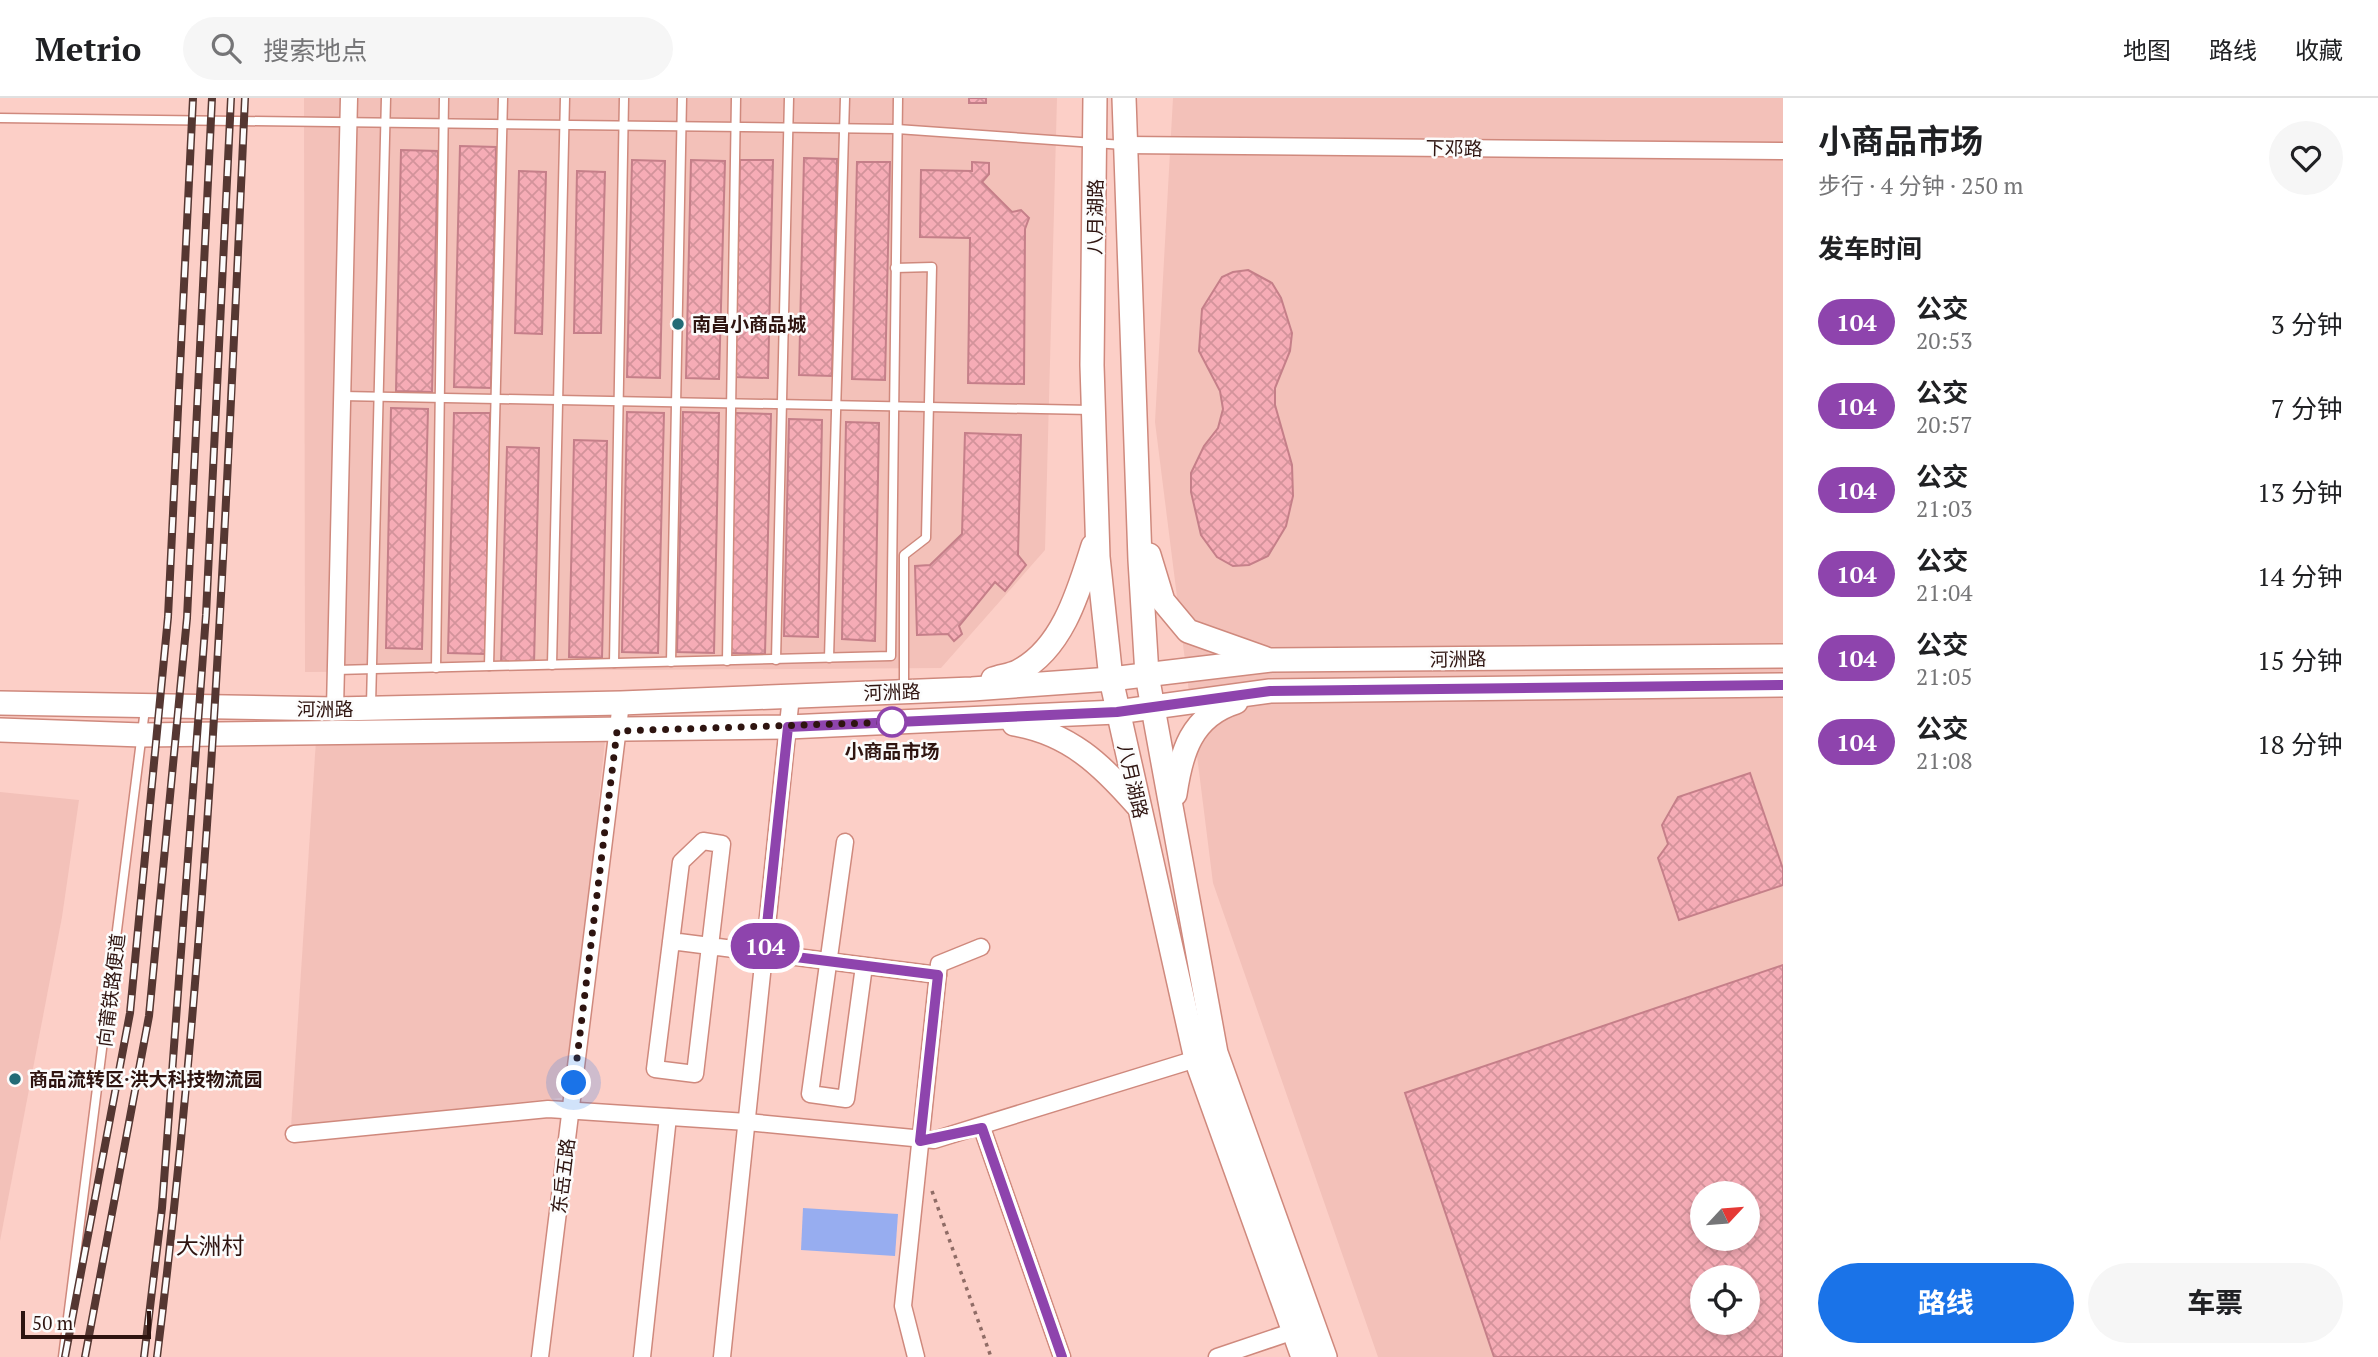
<!DOCTYPE html>
<html lang="zh">
<head>
<meta charset="utf-8">
<style>
	body { margin:0; font-family:"PT Serif","Noto Sans SC",serif; background:#f6f6f6; color:#202124; height:100vh; display:flex; flex-direction:column; font-size:26px; white-space:nowrap }
	* { box-sizing:border-box; margin:0 }
	p { font-size:23px; color:#757577 }
	.icon { flex:none; width:38px; height:38px; fill:none; stroke:currentColor; stroke-width:2; stroke-linecap:round; stroke-linejoin:round }
	.map { position:relative; flex:1; overflow:hidden }
	.panel { display:flex; flex-direction:column; background:#fff; width:595px }
	.panel>* { flex:none }
	.badge { padding:0 14px; border-radius:23px; font-size:24px; line-height:46px }
	.needle { width:46px; rotate:64deg }
	.fabs { position:absolute; left:1690px; top:1083px; display:grid; gap:14px }
	.fabs a { display:grid; place-items:center; width:70px; height:70px; border-radius:50%; background:#fff; box-shadow:0 4px 10px #0003; font-size:35px }
	.scale { position:absolute; left:21px; bottom:18px; width:130px; box-sizing:border-box; padding-left:7px; border:4px solid #2e1410; border-top:0; font-size:19px; line-height:24px; white-space:nowrap; color:#2e1410; -webkit-text-stroke:5px #fcfcfc; paint-order:stroke }
	.you { position:absolute; width:35px; height:35px; margin:-18px; border:5px solid #fff; border-radius:50%; background:#1a73e8; box-shadow:0 0 0 10px #1a73e833 }
	.map>.badge { position:absolute; translate:-50% -50%; box-shadow:0 0 0 4px #fff }
	h2 { padding:0 35px; font-size:26px; line-height:63px }
	.round { display:grid; place-items:center; flex:none; width:74px; height:74px; border-radius:37px; background:#f6f6f6 }
	.head { display:flex; align-items:center; justify-content:space-between; height:119px; padding:0 35px }
	h1 { font-size:33px; font-weight:700; line-height:52px }
	.primary-button { display:flex; gap:14px; margin-top:auto; padding:14px 35px }
	.primary-button a { flex:1; height:80px; border-radius:42px; background:#1a73e8; color:#fff; font-size:28px; font-weight:700; line-height:80px; text-align:center }
	.primary-button a+a { background:#f6f6f6; color:#202124 }
	ul { padding:0; list-style:none }
	li { display:flex; align-items:center; gap:21px; height:84px; padding:0 35px }
	li div { flex:1 }
	li b { display:block; font-size:26px }
	li em { font-style:normal }
	li .badge { min-width:77px; font-weight:700; text-align:center }
	header { display:flex; align-items:center; gap:42px; box-sizing:border-box; height:98px; padding:0 35px; background:#fff; border-bottom:2px solid #e0e0e0 }
	header strong { font-size:33px }
	nav { display:flex; gap:38px; margin-inline-start:auto; font-size:24px }
	.search { width:490px; height:63px; background:#f6f6f6; display:flex; align-items:center; gap:18px; box-sizing:border-box; padding:0 24px; border-radius:38px; color:#757577; font-size:26px }
	main { display:flex; flex:1; min-height:0 }
	.map>svg:first-child { display:block }
</style>
</head>
<body>
<header>
<strong>Metrio</strong>
<div class="search"><svg class="icon" aria-label="search" viewBox="0 0 24 24"><circle cx="10" cy="10" r="6"/><path d="M15 15l6 6"/></svg>搜索地点</div>
<nav><a>地图</a><a>路线</a><a>收藏</a></nav>
</header>
<main>
<div class="map">
<svg width="1783" height="1259" viewBox="0 0 1783 1259">
	<defs>
		<pattern id="building-cross-hatch" width="8" height="8" patternUnits="userSpaceOnUse" patternTransform="scale(1.75)"><rect width="8" height="8" fill="#f6acb6"/><path d="M0 0l8 8M0 8l8-8" fill="none" stroke="#d3939b"/></pattern>
	</defs>
	<rect width="100%" height="100%" fill="#fccfc7"/>
	<g fill="#f3c1b9" fill-rule="evenodd">
		<path d="M304,0h753l-12,452 -104,118 -636,4z"/>
		<path d="M1173,0h610v1259h-405l-165,-474 -58,-461zM1703,1096h45v45h-45zM1703,1180h45v45h-45z"/>
		<path d="M316,642l289,1 -37,356 -277,30z"/>
		<path d="M0,694l79,8 -17,117 -62,324z"/>
	</g>
	<path fill="#97adf0" d="M803,1110l95,6 -3,42 -94,-6z"/>
	<g fill="url(#building-cross-hatch)" stroke="#c57f89" stroke-width="2" fill-rule="evenodd">
		<rect x="969" y="0" width="17" height="5"/>
		<path d="M460,48l36,1 -5,241 -37,-1z"/>
		<path d="M401,52l37,1 -6,241 -36,-1z"/>
		<path d="M804,60l33,1 -5,217 -33,-1z"/>
		<path d="M632,62l33,1 -5,217 -33,-1z"/>
		<path d="M691,62l34,1 -6,218 -33,-1z"/>
		<path d="M740,62h33l-5,218 -33,-1z"/>
		<path d="M857,64h33l-5,218 -33,-1z"/>
		<path d="M972,64l17,1v11l-7,8 30,30 9,-2 8,8 -4,11 -1,155 -56,-1 2,-145 -50,-1 1,-67 51,1z"/>
		<path d="M519,73l27,1 -4,162 -27,-1z"/>
		<path d="M577,73l28,1 -4,161h-27z"/>
		<path d="M1248,172l24,13 9,15 11,35 -2,18 -15,37v17l17,60 1,31 -7,30 -18,30 -19,9 -16,1 -16,-9 -16,-22 -10,-43v-19l13,-27 14,-18 5,-19 -3,-18 -21,-40 3,-42 20,-32 11,-5z"/>
		<path d="M391,310l37,1 -6,240 -36,-1z"/>
		<path d="M627,314l37,1 -6,240 -36,-1z"/>
		<path d="M683,314l36,1 -5,240 -37,-1z"/>
		<path d="M454,315h36l-5,241 -37,-1z"/>
		<path d="M735,315l36,1 -6,240 -36,-1z"/>
		<path d="M789,321l33,1 -4,217 -34,-1z"/>
		<path d="M846,324l33,1 -4,218 -33,-2z"/>
		<path d="M965,335l56,2 -3,120 8,10 -21,26 -10,-9 -36,44 3,8 -8,7 -6,-7 -31,1 -2,-69 15,-1 32,-31z"/>
		<path d="M574,342l33,1 -5,217 -33,-1z"/>
		<path d="M507,349l32,1 -5,217 -33,-1z"/>
		<path d="M1750,675l33,96v16l-104,35 -21,-62 10,-14 -6,-19 16,-28z"/>
		<path d="M1783,867v392h-289l-89,-264zM1703,1096h45v45h-45zM1703,1180h45v45h-45z"/>
	</g>
	<g fill="none" stroke-linecap="round" stroke-linejoin="round">
		<defs>
			<g id="lane">
				<path d="M0,20l897,11 226,16"/>
				<path d="M895,170l37,-1 -6,271 -22,17v135"/>
				<path d="M342,298l749,14"/>
				<path d="M829,560l16,-560"/>
				<path d="M776,562l13,-562"/>
				<path d="M727,563l9,-563"/>
				<path d="M671,564l11,-564"/>
				<path d="M614,565l10,-565"/>
				<path d="M552,567l13,-567"/>
				<path d="M489,568l14,-568"/>
				<path d="M436,570l8,-570"/>
				<path d="M336,572l555,-14 7,-558"/>
				<path d="M371,607l15,-607"/>
				<path d="M63,1259l82,-648"/>
			</g>
			<g id="street">
				<path d="M1124,47l659,6"/>
				<path d="M335,611l14,-611"/>
				<path d="M845,744l-35,252 36,5 18,-133"/>
				<path d="M671,843l39,5 -15,128 -40,-5 26,-207 22,-21 19,3 -12,102 228,29"/>
				<path d="M982,1030l80,229"/>
				<path d="M294,1036l254,-25 199,13 187,18 262,-81"/>
				<path d="M540,1259l81,-654"/>
				<path d="M642,1259l26,-240"/>
				<path d="M722,1259l69,-661"/>
				<path d="M916,1259l-13,-51 36,-342 42,-17"/>
				<path d="M1217,1259l77,-26"/>
			</g>
			<g id="secondary">
				<path d="M1095,0l-3,267 6,192 13,122 85,380 107,298"/>
				<path d="M1124,0l16,462 7,115 69,378 109,304"/>
				<path d="M1149,457l14,46 25,30 76,27"/>
				<path d="M993,581c9,-3 19,-4 26,-8 44,-23 60,-81 74,-125"/>
				<path d="M0,605l335,6 286,-6 351,-14 139,-10 160,-19 512,-4"/>
				<path d="M1014,626c55,9 88,41 123,81"/>
				<path d="M0,632l142,5 646,-8 329,-15 153,-21 513,-6"/>
				<path d="M1175,696c6,-41 16,-78 61,-92"/>
			</g>
		</defs>
		<use href="#lane" stroke="#cf897d" stroke-width="11"/>
		<use href="#street" stroke="#cf897d" stroke-width="19"/>
		<use href="#secondary" stroke="#cf897d" stroke-width="26"/>
		<path stroke="#8f6c66" stroke-width="3.5" stroke-dasharray="3.5 5" stroke-linecap="butt" d="M932,1093l59,166"/>
		<use href="#lane" stroke="#fff" stroke-width="8"/>
		<use href="#street" stroke="#fff" stroke-width="16"/>
		<use href="#secondary" stroke="#fff" stroke-width="23"/>
		<defs>
			<g id="rail">
				<path d="M65,1259l65,-344 38,-396 25,-519"/>
				<path d="M85,1259l64,-341 38,-398 25,-520"/>
				<path d="M144,1259l18,-149 44,-593 25,-517"/>
				<path d="M157,1259c52,-418 69,-839 88,-1259"/>
			</g>
		</defs>
		<use href="#rail" stroke="#553732" stroke-width="8"/>
		<use href="#rail" stroke="#fcfcfc" stroke-width="5" stroke-dasharray="16" stroke-linecap="butt"/>
	</g>
	<g fill="none" stroke-linecap="round" stroke-linejoin="round">
		<defs>
			<path id="line" d="M1062,1259l-80,-229 -62,13 18,-166 -174,-22 24,-226 329,-15 153,-21 513,-6"/>
		</defs>
		<use href="#line" stroke="#fff" stroke-width="16"/>
		<use href="#line" stroke="#8e44ad" stroke-width="10"/>
		<path stroke="#2e1410" stroke-width="7" stroke-dasharray="0 12.6" d="M574,985l43,-352 281,-9h-6"/>
	</g>
	<g fill="#226b76" stroke="#fcfcfc" stroke-width="2.5">
		<circle cx="678" cy="226" r="7"/>
		<circle cx="15" cy="981" r="7"/>
	</g>
	<circle fill="#fff" stroke="#8e44ad" stroke-width="3.5" cx="892" cy="624" r="14"/>
	<g text-anchor="middle" stroke-width="5" stroke-linejoin="round" paint-order="stroke">
		<g font-size="19" fill="#2e1410" stroke="#fcfcfc">
			<text transform="translate(1454 50) rotate(1)" y="7">下邓路</text>
			<text transform="translate(1095 119) rotate(-89)" y="7">八月湖路</text>
			<text transform="translate(1458 561) rotate(-1)" y="7">河洲路</text>
			<text transform="translate(892 594) rotate(-2)" y="7">河洲路</text>
			<text x="325" y="618">河洲路</text>
			<text transform="translate(1133 683) rotate(77)" y="7">八月湖路</text>
			<text transform="translate(111 892) rotate(-83)" y="7">向莆铁路便道</text>
			<text transform="translate(563 1078) rotate(-83)" y="7">东岳五路</text>
		</g>
		<g font-size="19" font-weight="bold" fill="#2e1410" stroke="#fcfcfc" text-anchor="start">
			<text x="692" y="233">南昌小商品城</text>
			<text x="29" y="988">商品流转区·洪大科技物流园</text>
		</g>
		<g font-size="19" font-weight="bold" fill="#2e1410" stroke="#fcfcfc">
			<text x="892" y="660">小商品市场</text>
		</g>
		<g font-size="23" fill="#2e1410" stroke="#fcfcfc">
			<text x="210" y="1156">大洲村</text>
		</g>
	</g>
</svg>
<div class="fabs">
<a><svg class="needle" viewBox="-14 -14 28 28"><path d="M0-13l5 13h-10z" fill="#e53935"/><path d="M0 13l5-13h-10z" fill="#757577"/></svg></a>
<a><svg class="icon" aria-label="locate" viewBox="0 0 24 24"><circle cx="12" cy="12" r="6"/><path d="M12 2v4M12 18v4M2 12h4M18 12h4"/></svg></a>
</div>
<div class="scale">50 m</div>
<div class="you" style="left:574px;top:985px"></div>
<b class="badge" style="left:765px;top:848px;background:#8e44ad;color:#fff">104</b>
</div>
<section class="panel">
<div class="head"><div><h1>小商品市场</h1><p>步行 · 4 分钟 · 250 m</p></div><a class="round"><svg class="icon" aria-label="heart" viewBox="0 0 24 24"><path d="M12 20l-8-8c-3-5 5-10 8-4 3-6 11-1 8 4z"/></svg></a></div>
<h2>发车时间</h2>
<ul>
<li><span class="badge" style="background:#8e44ad;color:#fff">104</span><div><b>公交</b><p>20:53</p></div><em>3 分钟</em></li>
<li><span class="badge" style="background:#8e44ad;color:#fff">104</span><div><b>公交</b><p>20:57</p></div><em>7 分钟</em></li>
<li><span class="badge" style="background:#8e44ad;color:#fff">104</span><div><b>公交</b><p>21:03</p></div><em>13 分钟</em></li>
<li><span class="badge" style="background:#8e44ad;color:#fff">104</span><div><b>公交</b><p>21:04</p></div><em>14 分钟</em></li>
<li><span class="badge" style="background:#8e44ad;color:#fff">104</span><div><b>公交</b><p>21:05</p></div><em>15 分钟</em></li>
<li><span class="badge" style="background:#8e44ad;color:#fff">104</span><div><b>公交</b><p>21:08</p></div><em>18 分钟</em></li>
</ul>
<div class="primary-button"><a>路线</a><a>车票</a></div>
</section>
</main>
</body>
</html>
